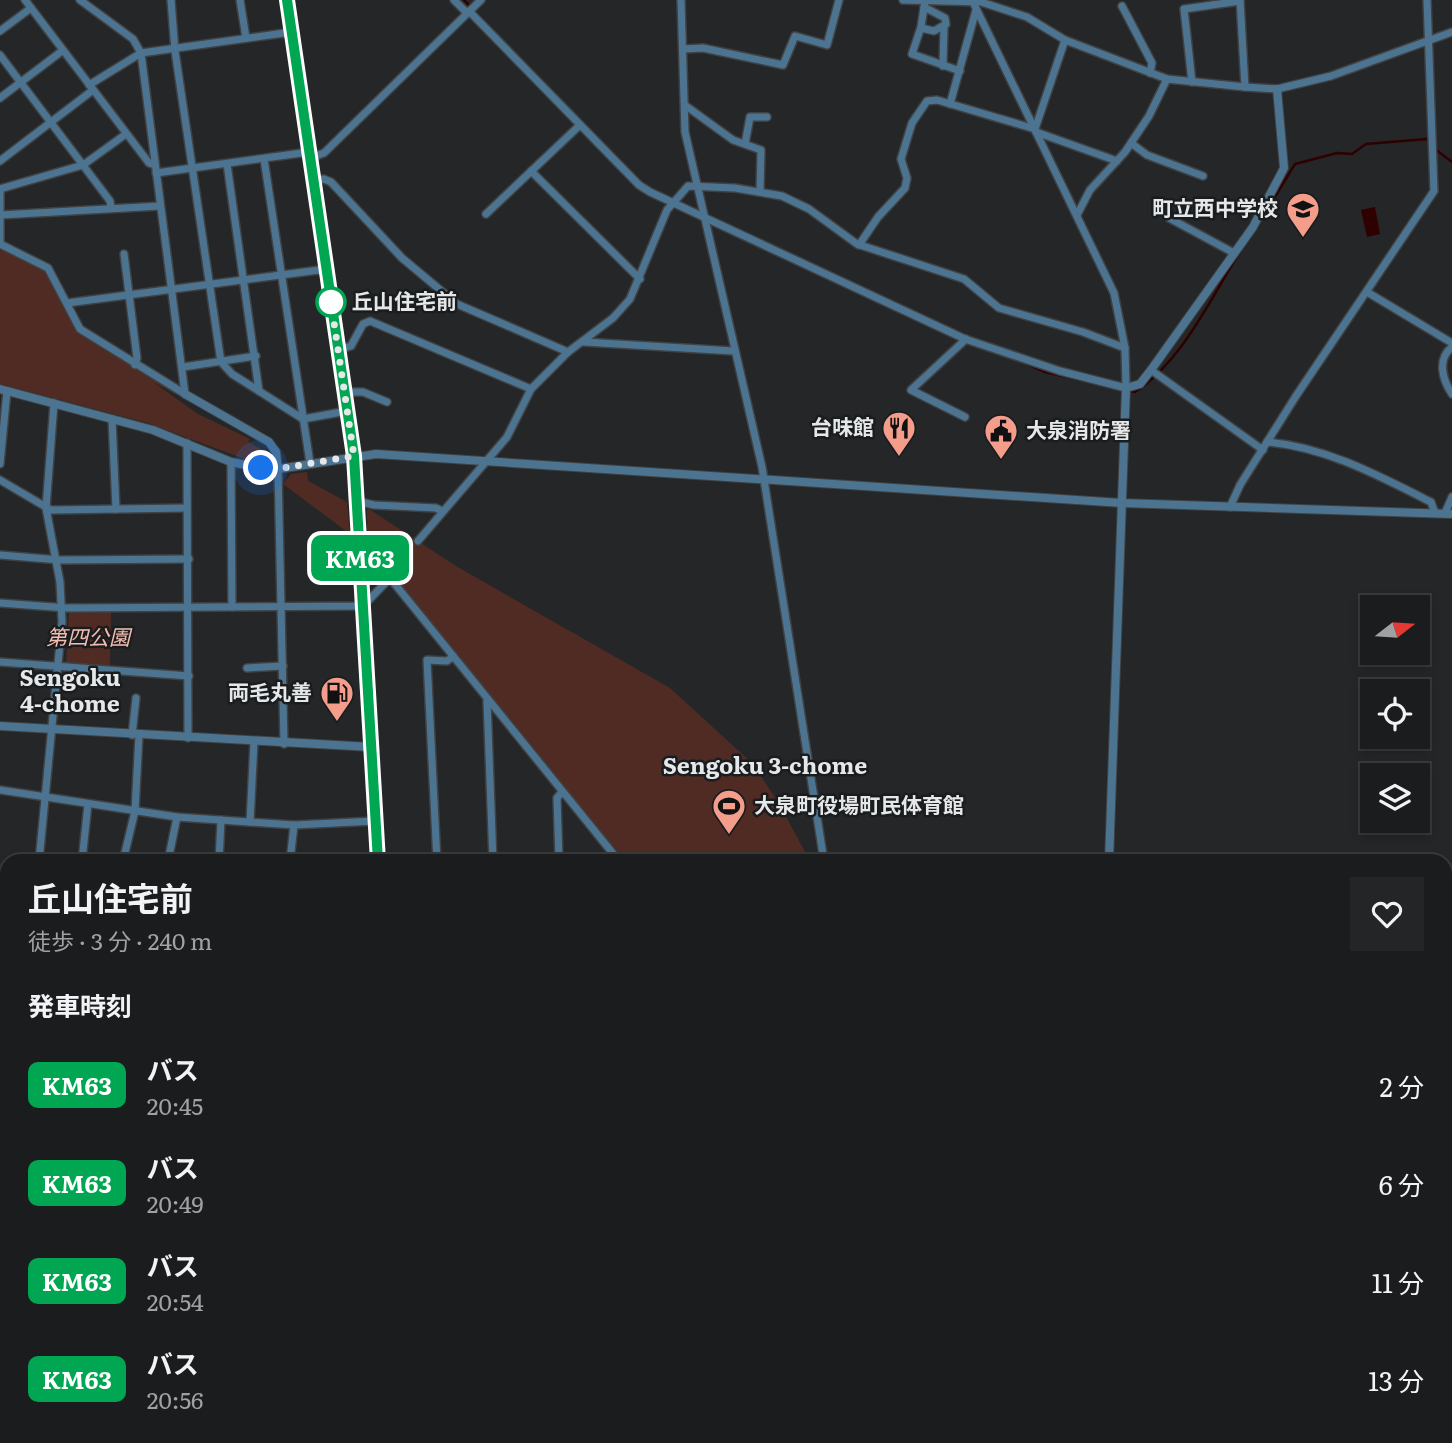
<!DOCTYPE html>
<html lang="ja">
<head>
<meta charset="utf-8">
<style>
	body { margin:0; font-family:Literata,"Noto Sans JP",serif; background:#242527; color:#f1f3f6; height:100vh; display:flex; flex-direction:column; font-size:26px; white-space:nowrap }
	* { box-sizing:border-box; margin:0 }
	p { font-size:23px; color:#a0a1a4 }
	.icon { flex:none; width:38px; height:38px; fill:none; stroke:currentColor; stroke-width:2; stroke-linecap:round; stroke-linejoin:round }
	.map { position:relative; flex:1; overflow:hidden }
	.details { position:absolute; left:0px; top:854px; width:1452px; height:590px; display:flex; flex-direction:column; background:#1b1c1e; border-radius:21px 21px 0 0; box-shadow:0 4px 10px #0003,0 0 0 2px #393a3c }
	.details>* { flex:none }
	.badge { padding:0 14px; border-radius:10px; font-size:24px; line-height:46px }
	.needle { width:46px; rotate:73deg }
	.tools { position:absolute; left:1360px; top:595px; display:grid; gap:14px }
	.tools a { display:grid; place-items:center; width:70px; height:70px; border-radius:0px; background:#1b1c1e; box-shadow:0 4px 10px #0003,0 0 0 2px #393a3c; font-size:35px }
	.you { position:absolute; width:35px; height:35px; margin:-18px; border:5px solid #fff; border-radius:50%; background:#1a73e8; box-shadow:0 0 0 10px #1a73e833 }
	.map>.badge { position:absolute; translate:-50% -50%; box-shadow:0 0 0 4px #fff }
	h2 { padding:0 28px; font-size:26px; line-height:63px }
	.round { display:grid; place-items:center; flex:none; width:74px; height:74px; border-radius:0px; background:#242527 }
	.headline { display:flex; align-items:center; justify-content:space-between; height:119px; padding:0 28px }
	h1 { font-size:33px; font-weight:700; line-height:52px }
	ul { padding:0; list-style:none }
	li { display:flex; align-items:center; gap:21px; height:98px; padding:0 28px }
	li div { flex:1 }
	li b { display:block; font-size:26px }
	li em { font-style:normal }
	li .badge { min-width:77px; font-weight:700; text-align:center }
	.map>svg:first-child { display:block }
</style>
</head>
<body>
<div class="map">
<svg width="1452" height="1443" viewBox="0 0 1452 1443">
	<rect width="100%" height="100%" fill="#242628"/>
	<g fill="#502b23">
		<path d="M0,250l16,4 28,15 35,63 102,65 -28,-15 45,32 52,25 -2,3 17,9v7l-5,1 -7,-6 -6,7 -99,-37 -148,-39z"/>
		<path d="M307,472l1,9 39,21 3,32 -67,-50 8,-10z"/>
		<path d="M369,509l87,57 214,122 81,74 26,38 33,61h-184l-167,-197 -92,-116v-38z"/>
		<path d="M111,611l-1,55 -44,-2 3,-52z"/>
		<path d="M0,933l7,1v64l-7,-1z"/>
	</g>
	<path fill="#2f0000" d="M1375,207l5,27 -13,3 -6,-27z"/>
	<g fill="none" stroke-linecap="round" stroke-linejoin="round">
		<g stroke="#2f0000" stroke-width="2.5">
			<path d="M464,0l51,54"/>
			<path d="M1435,149l17,13"/>
			<path d="M1262,218l33,-54 42,-11 15,1 14,-10 61,-5 2,2"/>
			<path d="M1021,361l24,11 90,20c48,-32 76,-94 106,-142"/>
		</g>
		<defs>
			<g id="minor">
				<path d="M25,0l124,163 6,2"/>
				<path d="M80,0l53,39 8,14 44,341"/>
				<path d="M171,0l4,51 46,311 11,12 71,45 44,-8"/>
				<path d="M240,0l6,38"/>
				<path d="M454,0l13,13"/>
				<path d="M681,0l4,132 77,335 62,394"/>
				<path d="M903,0l78,2 46,15 38,23 102,39 78,8 32,2 54,-13 121,-44"/>
				<path d="M1240,0l5,87"/>
				<path d="M925,1l-4,26 -9,27 48,17"/>
				<path d="M1122,6l30,57 -2,10"/>
				<path d="M469,11l170,174 11,7 315,147 95,32 66,17 -1,-40 -11,-55 -142,-293"/>
				<path d="M921,28l13,3 12,-7 -1,-6 -21,-11"/>
				<path d="M0,31l31,-23"/>
				<path d="M683,49l20,-1 80,17 12,-29 32,9 12,-45"/>
				<path d="M0,55l110,146 1,6"/>
				<path d="M943,66l1,-40"/>
				<path d="M1192,82l-8,-73 56,-8"/>
				<path d="M89,85l52,-32 151,-21"/>
				<path d="M0,98l62,-47"/>
				<path d="M950,104l26,-94"/>
				<path d="M686,106l47,34 28,10 -1,42"/>
				<path d="M1036,132l81,29"/>
				<path d="M1131,143l16,12 56,21"/>
				<path d="M745,144l5,-27h17"/>
				<path d="M310,158l14,-5 157,-153"/>
				<path d="M264,159l46,304"/>
				<path d="M0,161l93,-71"/>
				<path d="M227,164l32,227"/>
				<path d="M531,171l109,108"/>
				<path d="M156,173l153,-21"/>
				<path d="M314,180l10,-1 7,3 71,76 55,46 111,48"/>
				<path d="M0,189l83,-24 43,-31"/>
				<path d="M0,190v51"/>
				<path d="M486,214l94,-89"/>
				<path d="M1,215l159,-9"/>
				<path d="M1077,215l13,-25 35,-38 24,-36 18,-37"/>
				<path d="M1169,218l65,35"/>
				<path d="M0,244l48,24 32,61 105,65"/>
				<path d="M859,245l19,-28 27,-29 2,-10 -6,-19 11,-36 15,-22 10,-1 98,29 30,-89"/>
				<path d="M124,254l13,104 -2,7"/>
				<path d="M1367,292l85,51"/>
				<path d="M67,303l260,-34"/>
				<path d="M584,342l149,9"/>
				<path d="M1452,347c-15,12 -10,32 0,47"/>
				<path d="M338,350l13,-4 12,-22 7,-3 161,68"/>
				<path d="M183,367l73,-11"/>
				<path d="M1151,370l112,80"/>
				<path d="M345,392h18l24,10"/>
				<path d="M965,417l-54,-27 55,-51"/>
				<path d="M112,419l4,90"/>
				<path d="M1267,442c59,5 112,34 164,60l4,11"/>
				<path d="M187,443l1,295"/>
				<path d="M231,462l1,145"/>
				<path d="M0,464l7,-73"/>
				<path d="M278,469l6,275"/>
				<path d="M0,480l51,30 136,-2"/>
				<path d="M357,501l17,4 62,3 6,3"/>
				<path d="M1230,507l10,-22 56,-89 138,-205 -7,-191"/>
				<path d="M1445,513l7,-16"/>
				<path d="M418,541l89,-104 24,-48 37,-37 45,-34 17,-19 37,-89 21,-24 47,2 47,8 27,13 48,35 107,35 35,29 84,24 42,16"/>
				<path d="M360,552l10,3 20,23 229,283"/>
				<path d="M0,555l60,5 129,-1"/>
				<path d="M0,603l67,5 296,-2 27,-28"/>
				<path d="M0,662l189,14"/>
				<path d="M247,668l36,-2"/>
				<path d="M487,701l6,160"/>
				<path d="M132,735l4,-37"/>
				<path d="M0,790l177,27 117,8 81,-4"/>
				<path d="M250,822l4,-80"/>
				<path d="M39,861l23,-239 -2,-40 -14,-74 8,-105"/>
				<path d="M82,861l6,-57"/>
				<path d="M123,861l12,-50 4,-76"/>
				<path d="M168,861l9,-44"/>
				<path d="M219,861l2,-41"/>
				<path d="M290,861l4,-36"/>
				<path d="M437,861l-10,-201 20,1 4,-3"/>
				<path d="M559,861l-2,-63 5,-6"/>
				<path d="M0,927l7,1"/>
				<path d="M0,1003h7"/>
				<path d="M0,1188l7,-62"/>
				<path d="M0,1229l7,1"/>
				<path d="M0,1405l7,1"/>
				<path d="M20,1437l1,6"/>
				<path d="M140,1437l1,6"/>
				<path d="M230,1437l1,6"/>
				<path d="M292,1437l1,6"/>
				<path d="M350,1437v6"/>
				<path d="M568,1437v6"/>
				<path d="M624,1437v6"/>
				<path d="M679,1437v6"/>
				<path d="M732,1437v6"/>
			</g>
			<g id="tertiary">
				<path d="M0,389l153,41 78,32 30,6 17,1 98,-15 746,49 330,11"/>
				<path d="M185,394l84,48 7,10 2,17"/>
				<path d="M0,726l371,21"/>
				<path d="M1109,861l17,-473 14,-4 11,-14 102,-143 31,-59 -7,-79"/>
				<path d="M792,1437v6"/>
				<path d="M1088,1443v-6"/>
			</g>
			<g id="secondary">
				<path d="M287,0l67,456 24,405"/>
				<path d="M411,1437l1,6"/>
			</g>
		</defs>
		<use href="#minor" stroke="#3f4143" stroke-width="10"/>
		<use href="#tertiary" stroke="#3f4143" stroke-width="10"/>
		<use href="#secondary" stroke="#3f4143" stroke-width="12"/>
		<use href="#minor" stroke="#4c7491" stroke-width="7"/>
		<use href="#tertiary" stroke="#4c7491" stroke-width="8"/>
		<use href="#secondary" stroke="#5fa0cf" stroke-width="10"/>
	</g>
	<g fill="none" stroke-linecap="round" stroke-linejoin="round">
		<defs>
			<path id="line" d="M287,0l67,456 24,405"/>
		</defs>
		<use href="#line" stroke="#fff" stroke-width="16"/>
		<use href="#line" stroke="#00a651" stroke-width="10"/>
		<path stroke="#e5e7e8" stroke-width="7" stroke-dasharray="0 12.6" d="M261,468l17,1 76,-13 -24,-160 1,6"/>
	</g>
	<defs>
		<symbol id="school-pin" viewBox="-11 -11 22 30"><path d="M0 17L-7.5 6A9.5 9.5 0 1 1 7.5 6Z" fill="#f49d8b" stroke="#1a1d1f"/><path d="M0-5L7-2L0 1L-7-2ZM-4 1L0 2.5L4 1V4Q0 6-4 4Z" fill="#111"/></symbol>
		<symbol id="restaurant-pin" viewBox="-11 -11 22 30"><path d="M0 17L-7.5 6A9.5 9.5 0 1 1 7.5 6Z" fill="#f49d8b" stroke="#1a1d1f"/><path d="M-5-6h1v4h1v-4h1v4h1v-4h1v5L-1.5 .5V6h-2V.5L-5-1ZM5-6V6H3V1.5H1.5Q1.5-4 5-6Z" fill="#111"/></symbol>
		<symbol id="civic-pin" viewBox="-11 -11 22 30"><path d="M0 17L-7.5 6A9.5 9.5 0 1 1 7.5 6Z" fill="#f49d8b" stroke="#1a1d1f"/><path d="M-.6-6.5H3V-4.5H.6V-3L4-1V1h2V6H-6V1h2V-1L-.6-3ZM-1.2 2.5V6h2.4V2.5Z" fill="#111"/></symbol>
		<symbol id="fuel-pin" viewBox="-11 -11 22 30"><path d="M0 17L-7.5 6A9.5 9.5 0 1 1 7.5 6Z" fill="#f49d8b" stroke="#1a1d1f"/><path d="M-5.5-6h7V0h2V4h1.3V-2.5L3-4.5l.8-.8L6-3V5H2.5V1h-1V6h-7ZM-4.2-4.7v3.2H.2V-4.7Z" fill="#111"/></symbol>
		<symbol id="stadium-pin" viewBox="-11 -11 22 30"><path d="M0 17L-7.5 6A9.5 9.5 0 1 1 7.5 6Z" fill="#f49d8b" stroke="#1a1d1f"/><path d="M0-5a6.5 5 0 1 0 0 10a6.5 5 0 1 0 0-10ZM-3.5-1.8h7v3.6h-7Z" fill="#111"/></symbol>
	</defs>
	<g fill-rule="evenodd">
		<use href="#school-pin" x="1284" y="190" width="38" height="52"/>
		<use href="#restaurant-pin" x="880" y="409" width="38" height="52"/>
		<use href="#civic-pin" x="982" y="412" width="38" height="52"/>
		<use href="#fuel-pin" x="318" y="674" width="38" height="52"/>
		<use href="#stadium-pin" x="710" y="787" width="38" height="52"/>
	</g>
	<circle fill="#fff" stroke="#00a651" stroke-width="3.5" cx="331" cy="302" r="14"/>
	<g text-anchor="middle" stroke-width="5" stroke-linejoin="round" paint-order="stroke">
		<g font-size="21" font-weight="bold" fill="#e5e7e8" stroke="#1a1d1f" text-anchor="end">
			<text x="1278" y="216">町立西中学校</text>
			<text x="874" y="435">台味館</text>
			<text x="1026" y="438" text-anchor="start">大泉消防署</text>
			<text x="312" y="700">両毛丸善</text>
			<text x="754" y="813" text-anchor="start">大泉町役場町民体育館</text>
		</g>
		<g font-size="21" font-weight="bold" fill="#e5e7e8" stroke="#1a1d1f" text-anchor="start">
			<text x="352" y="309">丘山住宅前</text>
		</g>
		<g font-size="21" font-style="italic" fill="#f5bdb1" stroke="#1a1d1f">
			<text x="88" y="645">第四公園</text>
		</g>
		<g font-size="23" font-weight="bold" fill="#e5e7e8" stroke="#1a1d1f">
			<text x="70" y="686">Sengoku<tspan x="70" dy="26">4-chome</tspan></text>
			<text x="765" y="774">Sengoku 3-chome</text>
		</g>
	</g>
</svg>
<div class="tools">
<a><svg class="needle" viewBox="-14 -14 28 28"><path d="M0-13l5 13h-10z" fill="#e53935"/><path d="M0 13l5-13h-10z" fill="#a0a1a4"/></svg></a>
<a><svg class="icon" aria-label="locate" viewBox="0 0 24 24"><circle cx="12" cy="12" r="6"/><path d="M12 2v4M12 18v4M2 12h4M18 12h4"/></svg></a>
<a><svg class="icon" aria-label="layers" viewBox="0 0 24 24"><path d="M12 4l9 5-9 5-9-5zM3 14l9 5 9-5"/></svg></a>
</div>
<div class="you" style="left:261px;top:468px"></div>
<b class="badge" style="left:360px;top:558px;background:#00a651;color:#fff">KM63</b>
<section class="details">
<div class="headline"><div><h1>丘山住宅前</h1><p>徒歩 · 3 分 · 240 m</p></div><a class="round"><svg class="icon" aria-label="heart" viewBox="0 0 24 24"><path d="M12 20l-8-8c-3-5 5-10 8-4 3-6 11-1 8 4z"/></svg></a></div>
<h2>発車時刻</h2>
<ul>
<li><span class="badge" style="background:#00a651;color:#fff">KM63</span><div><b>バス</b><p>20:45</p></div><em>2 分</em></li>
<li><span class="badge" style="background:#00a651;color:#fff">KM63</span><div><b>バス</b><p>20:49</p></div><em>6 分</em></li>
<li><span class="badge" style="background:#00a651;color:#fff">KM63</span><div><b>バス</b><p>20:54</p></div><em>11 分</em></li>
<li><span class="badge" style="background:#00a651;color:#fff">KM63</span><div><b>バス</b><p>20:56</p></div><em>13 分</em></li>
</ul>
</section>
</div>
</body>
</html>
